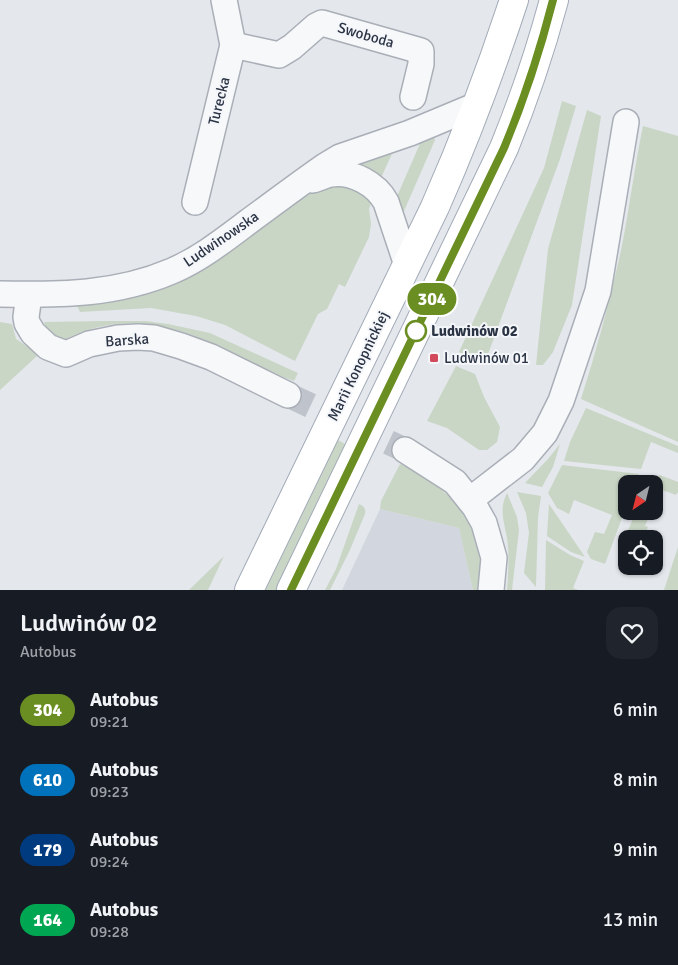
<!DOCTYPE html>
<html lang="pl">
<head>
<meta charset="utf-8">
<style>
	body { margin:0; font-family:Signika,sans-serif; background:#20242c; color:#f1f3f6; height:100vh; display:flex; flex-direction:column; font-size:19px; white-space:nowrap }
	* { box-sizing:border-box; margin:0 }
	p { font-size:16px; color:#9ea1a6 }
	.icon { flex:none; width:28px; height:28px; fill:none; stroke:currentColor; stroke-width:2; stroke-linecap:round; stroke-linejoin:round }
	.map { position:relative; height:590px; overflow:hidden }
	.sheet { display:flex; flex-direction:column; background:#171b24; flex:1 }
	.sheet>* { flex:none }
	.badge { padding:0 10px; border-radius:16px; font-size:18px; line-height:32px }
	.needle { width:32px; rotate:215deg }
	.buttons { position:absolute; left:618px; top:475px; display:grid; gap:10px }
	.buttons a { display:grid; place-items:center; width:45px; height:45px; border-radius:10px; background:#171b24; box-shadow:0 1px 4px #0004; font-size:25px }
	.map>.badge { position:absolute; translate:-50% -50%; box-shadow:0 0 0 2px #fff }
	.round { display:grid; place-items:center; flex:none; width:52px; height:52px; border-radius:15px; background:#20242c }
	.summary { display:flex; align-items:center; justify-content:space-between; height:85px; padding:0 20px }
	h1 { font-size:24px; font-weight:600; line-height:38px }
	ul { padding:0; list-style:none }
	li { display:flex; align-items:center; gap:15px; height:70px; padding:0 20px }
	li div { flex:1 }
	li b { display:block; font-size:19px }
	li em { font-style:normal }
	li .badge { min-width:55px; font-weight:700; text-align:center }
	.map>svg:first-child { display:block }
</style>
</head>
<body>
<div class="map">
<svg width="678" height="590" viewBox="0 0 678 590">
	<rect width="100%" height="100%" fill="#e4e7ec"/>
	<path fill="#d2d6de" d="M380,509l79,19 14,62h-131z"/>
	<g fill="#c9d6c5">
		<path d="M562,101l14,5 -16,53 -76,206 -25,-13 85,-184z"/>
		<path d="M587,110l14,6 -29,189 -19,47 -10,13h-7l12,-116z"/>
		<path d="M643,126l35,10v306l-97,-43c15,-47 28,-95 39,-144 9,-43 14,-86 23,-129z"/>
		<path d="M432,137h2l1,3 -31,71 -3,2 -6,-12 27,-62z"/>
		<path d="M396,145l-16,35 -35,-19z"/>
		<path d="M336,181l38,15 -5,13 2,15 -2,13 -24,50 -6,-3 -12,25 -9,5 -23,47 -70,-36 -29,-9 -45,-8 -71,4 -4,-8 163,-60 74,-53z"/>
		<path d="M106,321h39l23,3 42,9 88,40 -4,8 -13,-5 -63,-30 -23,-8v-2c-43,-15 -85,-19 -127,2l1,2 -2,1c-11,-1 -20,-8 -23,-19z"/>
		<path d="M0,322l12,2 4,15 21,14v3l-37,34z"/>
		<path d="M456,366l19,8 9,23 16,30 -3,15 -10,8h-8l-32,-22 -20,-7z"/>
		<path d="M586,408l92,38v7l-27,-11 -10,27 -77,-8 6,-19z"/>
		<path d="M334,438l13,7 -70,145h-16z"/>
		<path d="M560,444l-7,23 -11,20 -17,-4 23,-24z"/>
		<path d="M400,464l24,11 33,28 9,14 11,24 4,25 -4,24h-4l-14,-62 -79,-19 1,-8z"/>
		<path d="M562,465l77,9 -4,10h-9v23l-21,57 -14,-5 -4,-7 8,-20 9,2 8,-19 -38,-15 -5,14 -12,-6 -9,-15z"/>
		<path d="M660,475l18,7v11h-1l-1,2 -14,-5 1,-3 -2,-1 -7,18v-20h-7l2,-5z"/>
		<path d="M517,492l24,4 -3,21 -2,70 -12,-14 5,-40 -3,-20z"/>
		<path d="M507,493l10,24 2,13 -7,60h-5c1,-14 2,-29 1,-43 -1,-20 -11,-35 -1,-54z"/>
		<path d="M359,504c5,2 7,5 6,10l-16,38 -19,38h-5l11,-21z"/>
		<path d="M549,504l36,53 -14,-5 -24,-16z"/>
		<path d="M636,511h15l-6,15 3,1 -5,12h-17v12l-1,2 -5,-2z"/>
		<path d="M546,540l24,15 14,6 -11,27 5,2h-33z"/>
		<path d="M678,547v43h-14z"/>
		<path d="M224,556l-16,34h-19z"/>
	</g>
	<g fill="none" stroke-linecap="round" stroke-linejoin="round">
		<path stroke="#bfc3cb" stroke-width="25" stroke-dasharray="25 12" stroke-linecap="butt" d="M288,395l117,55"/>
		<defs>
			<g id="street">
				<path d="M233,45l46,10 13,-8 24,-21 6,-3 99,28v13l-8,33"/>
				<path d="M312,180c6,-1 13,-5 19,-6 22,-3 45,10 55,28l21,63"/>
				<path d="M195,202l38,-157 -9,-45"/>
				<path d="M0,294c60,1 116,1 172,-23 28,-12 52,-31 76,-49 26,-19 51,-38 77,-56l15,-9 70,-24 67,-28"/>
				<path d="M29,295l-3,22 1,6 6,10 15,14 18,7 23,-10 29,-6 20,-1 16,1 27,8 30,11 77,38"/>
				<path d="M405,450l50,32 20,25 9,16 10,35 -3,32"/>
				<path d="M470,500l53,-41 22,-26 16,-32 37,-110 28,-169"/>
			</g>
			<g id="primary">
				<path d="M249,590l186,-383c30,-68 56,-137 79,-207"/>
				<path d="M291,590l213,-442c20,-49 36,-96 50,-148"/>
			</g>
		</defs>
		<use href="#street" stroke="#a9aeb7" stroke-width="28"/>
		<use href="#primary" stroke="#a3abb8" stroke-width="30"/>
		<use href="#street" stroke="#f7f8fa" stroke-width="25"/>
		<use href="#primary" stroke="#fff" stroke-width="28"/>
	</g>
	<g fill="none" stroke-linecap="round" stroke-linejoin="round">
		<defs>
			<path id="line" d="M291,590l213,-442c20,-48 36,-97 49,-148"/>
		</defs>
		<use href="#line" stroke="#fff" stroke-width="11"/>
		<use href="#line" stroke="#6b8e23" stroke-width="8"/>
	</g>
	<circle fill="#fff" stroke="#6b8e23" stroke-width="2.5" cx="416" cy="331" r="10"/>
	<rect fill="#d1495b" stroke="#f4f6f9" stroke-width="2" x="429" y="353" width="10" height="10" rx="2.5"/>
	<g text-anchor="middle" stroke-width="4" stroke-linejoin="round" paint-order="stroke">
		<g font-size="15" fill="#2b3445" stroke="#f4f6f9">
			<text transform="translate(366 35) rotate(16)" y="5">Swoboda</text>
			<text transform="translate(219 101) rotate(-76)" y="5">Turecka</text>
			<text transform="translate(221 239) rotate(-34)" y="5">Ludwinowska</text>
			<text transform="translate(127 340) rotate(-4)" y="5">Barska</text>
			<text transform="translate(358 366) rotate(-64)" y="5">Marii Konopnickiej</text>
		</g>
		<g font-size="15" font-weight="bold" fill="#2b3445" stroke="#f4f6f9" text-anchor="start">
			<text x="431" y="336">Ludwinów 02</text>
		</g>
		<g font-size="15" fill="#2b3445" stroke="#f4f6f9" text-anchor="start">
			<text x="444" y="363">Ludwinów 01</text>
		</g>
	</g>
</svg>
<div class="buttons">
<a><svg class="needle" viewBox="-14 -14 28 28"><path d="M0-13l5 13h-10z" fill="#e53935"/><path d="M0 13l5-13h-10z" fill="#9ea1a6"/></svg></a>
<a><svg class="icon" aria-label="locate" viewBox="0 0 24 24"><circle cx="12" cy="12" r="6"/><path d="M12 2v4M12 18v4M2 12h4M18 12h4"/></svg></a>
</div>
<b class="badge" style="left:432px;top:299px;background:#6b8e23;color:#fff">304</b>
</div>
<section class="sheet">
<div class="summary"><div><h1>Ludwinów 02</h1><p>Autobus</p></div><a class="round"><svg class="icon" aria-label="heart" viewBox="0 0 24 24"><path d="M12 20l-8-8c-3-5 5-10 8-4 3-6 11-1 8 4z"/></svg></a></div>
<ul>
<li><span class="badge" style="background:#6b8e23;color:#fff">304</span><div><b>Autobus</b><p>09:21</p></div><em>6 min</em></li>
<li><span class="badge" style="background:#0072bc;color:#fff">610</span><div><b>Autobus</b><p>09:23</p></div><em>8 min</em></li>
<li><span class="badge" style="background:#003b80;color:#fff">179</span><div><b>Autobus</b><p>09:24</p></div><em>9 min</em></li>
<li><span class="badge" style="background:#00a651;color:#fff">164</span><div><b>Autobus</b><p>09:28</p></div><em>13 min</em></li>
</ul>
</section>
</body>
</html>
